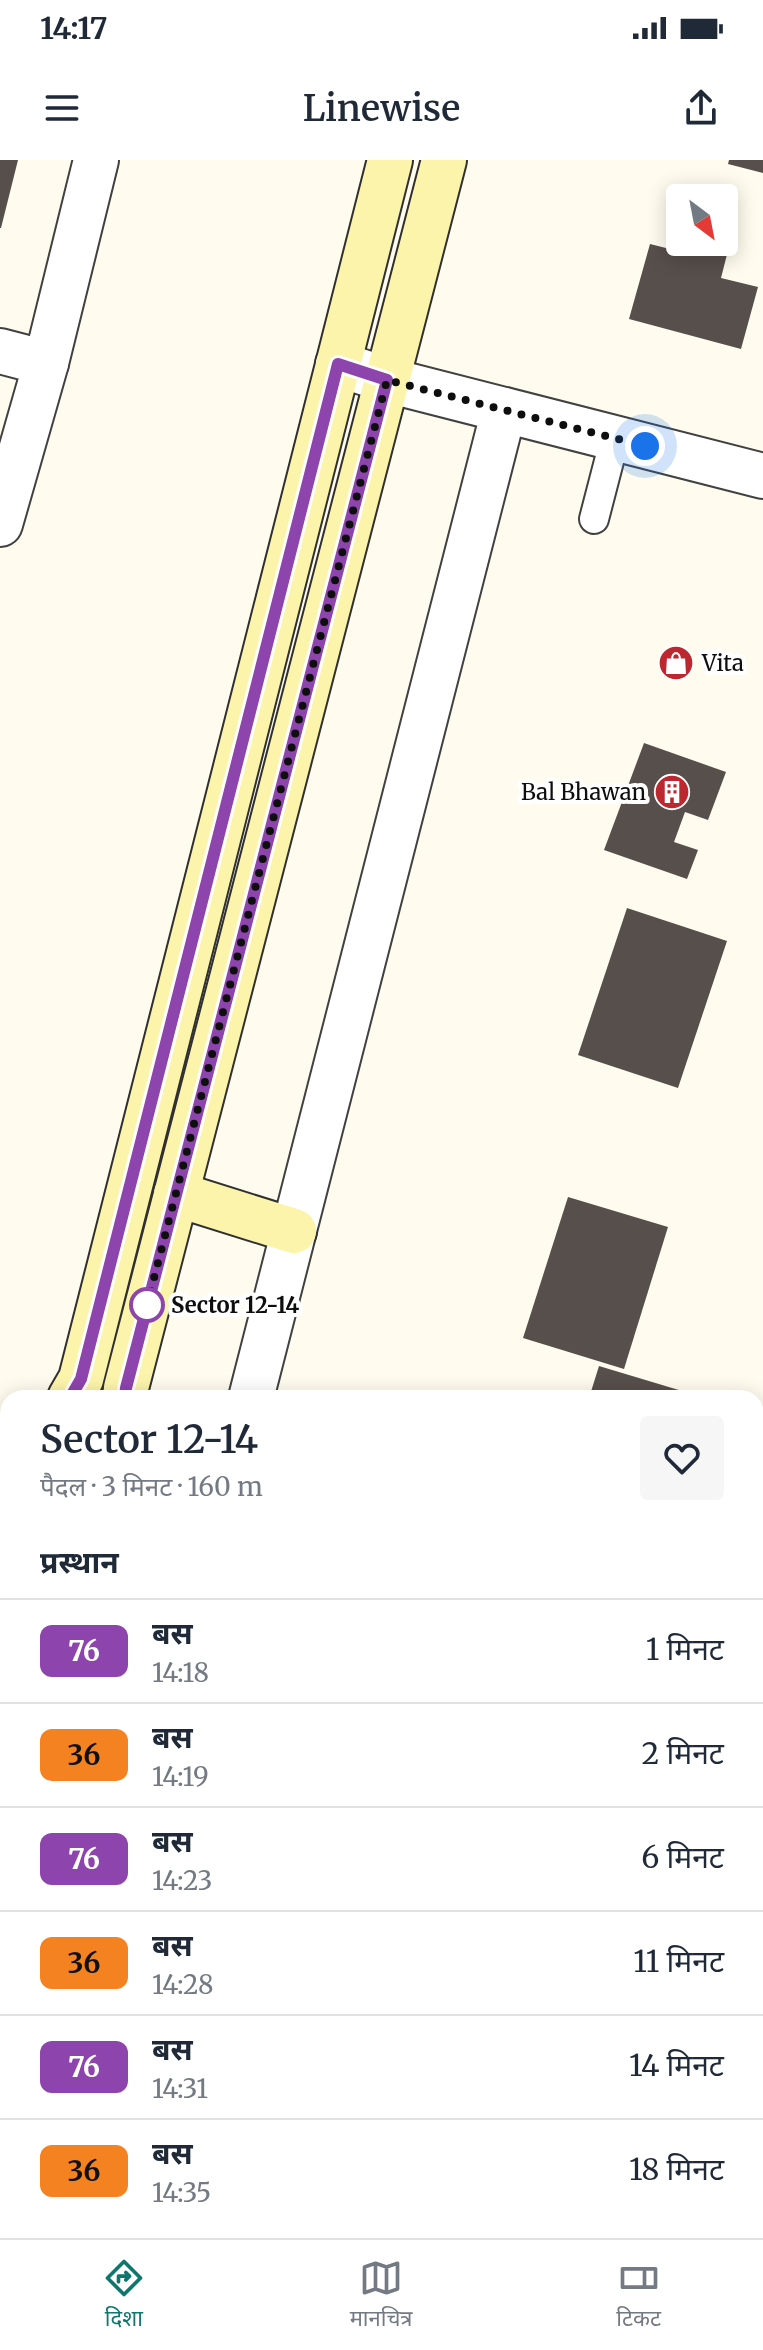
<!DOCTYPE html>
<html lang="hi">
<head>
<meta charset="utf-8">
<style>
	body { margin:0; font-family:Merriweather,"Noto Sans Devanagari",serif; background:#f6f6f7; color:#1f2937; height:100vh; display:flex; flex-direction:column; font-size:30px; white-space:nowrap }
	* { box-sizing:border-box; margin:0 }
	p { font-size:26px; color:#747a83 }
	.icon { flex:none; width:44px; height:44px; fill:none; stroke:currentColor; stroke-width:2; stroke-linecap:round; stroke-linejoin:round }
	.map { position:relative; flex:1; overflow:hidden }
	.drawer { position:absolute; left:0px; top:1230px; width:764px; height:848px; display:flex; flex-direction:column; background:#fff; border-radius:24px 24px 0 0; box-shadow:0 4px 20px #0003 }
	.drawer>* { flex:none }
	.badge { padding:0 16px; border-radius:12px; font-size:28px; line-height:52px }
	.needle { width:52px; rotate:148deg }
	.tools { position:absolute; left:666px; top:24px; display:grid; gap:16px }
	.tools a { display:grid; place-items:center; width:72px; height:72px; border-radius:8px; background:#fff; box-shadow:0 4px 20px #0003; font-size:40px }
	.you { position:absolute; width:40px; height:40px; margin:-20px; border:6px solid #fff; border-radius:50%; background:#1a73e8; box-shadow:0 0 0 12px #1a73e833 }
	.map>.badge { position:absolute; translate:-50% -50%; box-shadow:0 0 0 4px #fff }
	h2 { padding:0 40px; font-size:30px; line-height:72px }
	.round { display:grid; place-items:center; flex:none; width:84px; height:84px; border-radius:8px; background:#f6f6f7 }
	.headline { display:flex; align-items:center; justify-content:space-between; height:136px; padding:0 40px }
	h1 { font-size:38px; font-weight:600; line-height:60px }
	ul { padding:0; list-style:none }
	li { display:flex; align-items:center; gap:24px; height:104px; padding:0 40px; border-top:2px solid #e0e1e3 }
	li div { flex:1 }
	li b { display:block; font-size:30px }
	li em { font-style:normal }
	li .badge { min-width:88px; font-weight:700; text-align:center }
	.status { display:flex; justify-content:space-between; align-items:center; height:56px; padding:0 40px; background:#fff; direction:ltr }
	.status svg { height:22px; fill:currentColor }
	header { display:flex; justify-content:space-between; align-items:center; height:104px; padding:0 40px; background:#fff; font-size:36px; font-weight:600 }
	.tab-bar { display:flex; justify-content:space-around; align-items:center; height:112px; border-top:2px solid #e0e1e3; background:#fff; font-size:22px; color:#747a83 }
	.tab-bar a { display:grid; justify-items:center; gap:4px }
	.tab-bar .active { color:#0f766e }
	.map>svg:first-child { display:block }
</style>
</head>
<body>
<div class="status"><b>14:17</b><svg viewBox="0 0 49 12"><path d="M0 12V9h3v3zM5 12V6h3v6zM10 12V3h3v9zM15 12V0h3v12zM26 1h20v11H26zM47 4h2v5h-2z"/></svg></div>
<header><svg class="icon" aria-label="menu" viewBox="0 0 24 24"><path d="M4 6h16M4 12h16M4 18h16"/></svg>Linewise<svg class="icon" aria-label="share" viewBox="0 0 24 24"><path d="M12 15V3M7 8l5-5 5 5M5 13v7h14v-7"/></svg></header>
<div class="map">
<svg width="763" height="2078" viewBox="0 0 763 2078">
	<rect width="100%" height="100%" fill="#fffcef"/>
	<path fill="#d2e9b9" d="M0,1449h8v331l-8,-2z"/>
	<g fill="#574f4b">
		<path d="M0,0h18l-17,68h-1z"/>
		<path d="M729,0h34v13l-35,-9z"/>
		<path d="M724,64l10,3 -13,51 37,9 -17,62 -112,-30 21,-75 44,11 4,-13h26z"/>
		<path d="M644,583l82,29 -18,48 -23,-8 -11,30 24,8 -11,29 -83,-29z"/>
		<path d="M627,748l100,33 -49,147 -100,-33z"/>
		<path d="M568,1037l100,30 -44,142 -101,-31z"/>
		<path d="M599,1206l103,31v1h-113z"/>
		<path d="M762,2011l1,67h-16l2,-8h7v-33z"/>
		<path d="M61,2070h116l-1,8h-116z"/>
	</g>
	<g fill="none" stroke-linecap="round" stroke-linejoin="round">
		<defs>
			<path id="lane" d="M594,359l21,-81"/>
			<g id="street">
				<path d="M0,191l46,12"/>
				<path d="M338,204l49,16 376,96"/>
				<path d="M0,364l46,-161 50,-203"/>
				<path d="M251,1238l253,-988"/>
				<path d="M756,1665l7,2"/>
				<path d="M525,2070l36,8"/>
				<path d="M218,2078l1,-8"/>
			</g>
			<g id="secondary">
				<path d="M176,1034l118,37"/>
				<path d="M70,1238l11,-19 309,-1219"/>
				<path d="M125,1238l1,-10 318,-1228"/>
				<path d="M0,1344l8,-10"/>
				<path d="M756,1763l7,2"/>
				<path d="M756,1839l7,1"/>
				<path d="M0,1854l8,1"/>
				<path d="M0,1970l8,-12"/>
			</g>
		</defs>
		<use href="#lane" stroke="#414141" stroke-width="32"/>
		<use href="#street" stroke="#414141" stroke-width="48"/>
		<use href="#secondary" stroke="#303030" stroke-width="48"/>
		<g stroke="#303030" stroke-width="5" stroke-dasharray="8 4" stroke-linecap="butt">
			<path d="M756,1902l7,2"/>
			<path d="M0,2049l6,-33"/>
		</g>
		<use href="#lane" stroke="#fff" stroke-width="28"/>
		<use href="#street" stroke="#fff" stroke-width="44"/>
		<use href="#secondary" stroke="#fdf4ac" stroke-width="44"/>
	</g>
	<g fill="none" stroke-linecap="round" stroke-linejoin="round">
		<defs>
			<path id="line" d="M70,1238l11,-19 257,-1015 49,16 -261,1008 -1,10"/>
		</defs>
		<use href="#line" stroke="#fff" stroke-width="18"/>
		<use href="#line" stroke="#8e44ad" stroke-width="12"/>
		<path stroke="#0e0e0e" stroke-width="8" stroke-dasharray="0 14.4" d="M147,1145l240,-925 258,66"/>
	</g>
	<defs>
		<symbol id="shop-disc" viewBox="-11 -11 22 22"><circle r="9.5" fill="#bc2830" stroke="#fff"/><path d="M-5-2.5h2.3a2.7 3.5 0 0 1 5.4 0H5L5.5 6h-11ZM-1.5-2.5h3a1.5 2.3 0 0 0-3 0Z" fill="#fff"/></symbol>
		<symbol id="building-disc" viewBox="-11 -11 22 22"><circle r="9.5" fill="#bc2830" stroke="#fff"/><path d="M-4-6H4V6H1V3H-1V6H-4ZM-2.5-4.3h1.7v1.8h-1.7ZM.8-4.3h1.7v1.8H.8ZM-2.5-1h1.7V.8h-1.7ZM.8-1h1.7V.8H.8Z" fill="#fff"/></symbol>
	</defs>
	<g fill-rule="evenodd">
		<use href="#shop-disc" x="656" y="483" width="40" height="40"/>
		<use href="#building-disc" x="652" y="612" width="40" height="40"/>
	</g>
	<circle fill="#fff" stroke="#8e44ad" stroke-width="4" cx="147" cy="1145" r="16"/>
	<g text-anchor="middle" stroke-width="8" stroke-linejoin="round" paint-order="stroke">
		<g font-size="22" fill="#0e0e0e" stroke="#fff" text-anchor="start">
			<text x="702" y="511">Vita</text>
			<text x="646" y="640" text-anchor="end">Bal Bhawan</text>
		</g>
		<g font-size="22" font-weight="bold" fill="#0e0e0e" stroke="#fff" text-anchor="start">
			<text x="171" y="1153">Sector 12-14</text>
		</g>
	</g>
</svg>
<div class="tools">
<a><svg class="needle" viewBox="-14 -14 28 28"><path d="M0-13l5 13h-10z" fill="#e53935"/><path d="M0 13l5-13h-10z" fill="#747a83"/></svg></a>
</div>
<div class="you" style="left:645px;top:286px"></div>
<section class="drawer">
<div class="headline"><div><h1>Sector 12-14</h1><p>पैदल · 3 मिनट · 160 m</p></div><a class="round"><svg class="icon" aria-label="heart" viewBox="0 0 24 24"><path d="M12 20l-8-8c-3-5 5-10 8-4 3-6 11-1 8 4z"/></svg></a></div>
<h2>प्रस्थान</h2>
<ul>
<li><span class="badge" style="background:#8e44ad;color:#fff">76</span><div><b>बस</b><p>14:18</p></div><em>1 मिनट</em></li>
<li><span class="badge" style="background:#f58220;color:#111">36</span><div><b>बस</b><p>14:19</p></div><em>2 मिनट</em></li>
<li><span class="badge" style="background:#8e44ad;color:#fff">76</span><div><b>बस</b><p>14:23</p></div><em>6 मिनट</em></li>
<li><span class="badge" style="background:#f58220;color:#111">36</span><div><b>बस</b><p>14:28</p></div><em>11 मिनट</em></li>
<li><span class="badge" style="background:#8e44ad;color:#fff">76</span><div><b>बस</b><p>14:31</p></div><em>14 मिनट</em></li>
<li><span class="badge" style="background:#f58220;color:#111">36</span><div><b>बस</b><p>14:35</p></div><em>18 मिनट</em></li>
</ul>
</section>
</div>
<nav class="tab-bar">
<a class="active"><svg class="icon" aria-label="directions" viewBox="0 0 24 24"><path d="M12 3l9 9-9 9-9-9zM9 14v-3h6M13 9l2 2-2 2"/></svg>दिशा</a>
<a><svg class="icon" aria-label="map" viewBox="0 0 24 24"><path d="M3 6l6-2 6 2 6-2v14l-6 2-6-2-6 2zM9 4v14M15 6v14"/></svg>मानचित्र</a>
<a><svg class="icon" aria-label="tickets" viewBox="0 0 24 24"><path d="M3 7h18v10H3zM15 7v10"/></svg>टिकट</a>
</nav>
</body>
</html>
